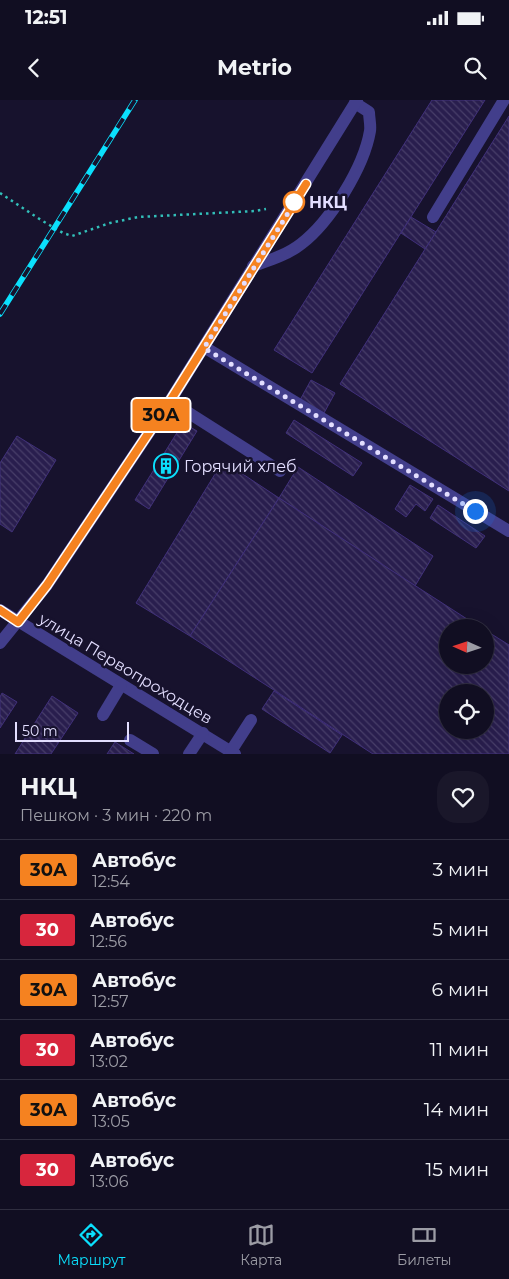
<!DOCTYPE html>
<html lang="ru">
<head>
<meta charset="utf-8">
<style>
	body { margin:0; font-family:Montserrat,sans-serif; background:#1a172a; color:#f1f3f6; height:100vh; display:flex; flex-direction:column; font-size:19px; white-space:nowrap }
	* { box-sizing:border-box; margin:0 }
	p { font-size:16px; color:#9c9ca5 }
	.icon { flex:none; width:28px; height:28px; fill:none; stroke:currentColor; stroke-width:2; stroke-linecap:round; stroke-linejoin:round }
	.map { position:relative; height:654px; overflow:hidden }
	.drawer { display:flex; flex-direction:column; background:#110e22; flex:1 }
	.drawer>* { flex:none }
	.badge { padding:0 10px; border-radius:4px; font-size:18px; line-height:32px }
	.needle { width:32px; rotate:273deg }
	.tools { position:absolute; left:439px; top:519px; display:grid; gap:10px }
	.tools a { display:grid; place-items:center; width:55px; height:55px; border-radius:50%; background:#110e22; box-shadow:0 5px 20px #0002,0 0 0 1px #302e40; font-size:25px }
	.scale { position:absolute; left:15px; bottom:12px; width:114px; box-sizing:border-box; padding-left:5px; border:2px solid #e3deff; border-top:0; font-size:14px; line-height:18px; white-space:nowrap; color:#e3deff; -webkit-text-stroke:4px #17122d; paint-order:stroke }
	.you { position:absolute; width:25px; height:25px; margin:-12px; border:4px solid #fff; border-radius:50%; background:#1a73e8; box-shadow:0 0 0 8px #1a73e833 }
	.map>.badge { position:absolute; translate:-50% -50%; box-shadow:0 0 0 2px #fff }
	.round { display:grid; place-items:center; flex:none; width:52px; height:52px; border-radius:20px; background:#1a172a }
	.overview { display:flex; align-items:center; justify-content:space-between; height:85px; padding:0 20px }
	h1 { font-size:24px; font-weight:700; line-height:38px }
	ul { padding:0; list-style:none }
	li { display:flex; align-items:center; gap:15px; height:60px; padding:0 20px; border-top:1px solid #302e40 }
	li div { flex:1 }
	li b { display:block; font-size:19px }
	li em { font-style:normal }
	li .badge { min-width:55px; font-weight:700; text-align:center }
	.status { display:flex; justify-content:space-between; align-items:center; height:35px; padding:0 25px; background:#110e22; direction:ltr }
	.status svg { height:14px; fill:currentColor }
	header { display:flex; justify-content:space-between; align-items:center; height:65px; padding:0 20px; background:#110e22; font-size:22px; font-weight:700 }
	.tabs { display:flex; justify-content:space-around; align-items:center; height:70px; border-top:1px solid #302e40; background:#110e22; font-size:14px; color:#9c9ca5 }
	.tabs a { display:grid; justify-items:center; gap:2px }
	.tabs .current { color:#0be0fd }
	.map>svg:first-child { display:block }
</style>
</head>
<body>
<div class="status"><b>12:51</b><svg viewBox="0 0 49 12"><path d="M0 12V9h3v3zM5 12V6h3v6zM10 12V3h3v9zM15 12V0h3v12zM26 1h20v11H26zM47 4h2v5h-2z"/></svg></div>
<header><svg class="icon" aria-label="back" viewBox="0 0 24 24"><path d="M15 5l-7 7 7 7"/></svg>Metrio<svg class="icon" aria-label="search" viewBox="0 0 24 24"><circle cx="10" cy="10" r="6"/><path d="M15 15l6 6"/></svg></header>
<div class="map">
<svg width="509" height="654" viewBox="0 0 509 654">
	<defs>
		<pattern id="building-back-hatch" width="6" height="6" patternUnits="userSpaceOnUse" patternTransform="scale(1.25)"><rect width="6" height="6" fill="#291e4e"/><path d="M-1 5l2 2M0 0l6 6M5-1l2 2" fill="none" stroke="#483e69"/></pattern>
	</defs>
	<rect width="100%" height="100%" fill="#17122d"/>
	<g fill="url(#building-back-hatch)" stroke="#40307a" fill-rule="evenodd">
		<path d="M432,0h53l-173,273 -38,-23z"/>
		<path d="M509,16v375l-169,-107z"/>
		<path d="M411,117l25,15 -11,17 -24,-16z"/>
		<path d="M311,280l24,13 -11,20 -24,-13z"/>
		<path d="M294,320l68,43 -9,13 -67,-43z"/>
		<path d="M183,323l14,8 -48,78 -14,-9z"/>
		<path d="M17,336l39,24 -44,72 -12,-8v-61z"/>
		<path d="M223,361l56,37 -89,138 -54,-33z"/>
		<path d="M298,367l135,89 -18,30 -136,-88z"/>
		<path d="M410,385l23,14 -8,12 -9,-7 -10,13 -11,-8z"/>
		<path d="M279,398l202,130h-33v37h37v-35l24,15v109h-136l-183,-118zM448,592h37v38h-37z"/>
		<path d="M438,405l47,31 -9,12 -46,-30z"/>
		<path d="M274,591l68,44 -12,18 -68,-44z"/>
		<path d="M2,593l15,9 -17,26v-31z"/>
		<path d="M52,596l26,17 -27,41h-36z"/>
		<path d="M115,642l19,12h-27z"/>
	</g>
	<g fill="none" stroke-linecap="round" stroke-linejoin="round">
		<path stroke="#32bfb9" stroke-width="2.5" stroke-dasharray="2.5 4" stroke-linecap="butt" d="M0,93l41,27 22,13 9,3 38,-13 28,-6 117,-6 11,-2"/>
		<g stroke="#423e8b" stroke-width="12">
			<path d="M433,117l71,-117"/>
			<path d="M253,166c17,-6 34,-11 48,-22 29,-22 63,-77 69,-113 1,-6 -1,-13 -1,-19l-14,-9"/>
			<path d="M204,247l305,184"/>
			<path d="M170,301l110,70"/>
			<path d="M0,510l235,144"/>
			<path d="M0,543l47,-58 123,-184 187,-301"/>
			<path d="M103,615l18,-30"/>
			<path d="M130,640l23,14"/>
			<path d="M231,651l20,-31"/>
			<path d="M189,654l14,-21"/>
		</g>
		<defs>
			<path id="rail" d="M0,214l135,-214"/>
		</defs>
		<use href="#rail" stroke="#0be0fd" stroke-width="5.5"/>
		<use href="#rail" stroke="#17122d" stroke-width="4" stroke-dasharray="11" stroke-linecap="butt"/>
	</g>
	<g fill="none" stroke-linecap="round" stroke-linejoin="round">
		<defs>
			<path id="line" d="M0,510l18,12 29,-37 123,-184 136,-217"/>
		</defs>
		<use href="#line" stroke="#fff" stroke-width="11"/>
		<use href="#line" stroke="#f58220" stroke-width="8"/>
		<path stroke="#e3deff" stroke-width="5" stroke-dasharray="0 9" d="M294,102l4,-5 -94,151 271,163"/>
	</g>
	<defs>
		<symbol id="building-ring" viewBox="-11 -11 22 22"><circle r="9.5" fill="#17122d" stroke="#0be0fd" stroke-width="1.5"/><path d="M-4-6H4V6H1V3H-1V6H-4ZM-2.5-4.3h1.7v1.8h-1.7ZM.8-4.3h1.7v1.8H.8ZM-2.5-1h1.7V.8h-1.7ZM.8-1h1.7V.8H.8Z" fill="#0be0fd"/></symbol>
	</defs>
	<g fill-rule="evenodd">
		<use href="#building-ring" x="152" y="352" width="28" height="28"/>
	</g>
	<circle fill="#fff" stroke="#f58220" stroke-width="2.5" cx="294" cy="102" r="10"/>
	<g text-anchor="middle" stroke-width="5" stroke-linejoin="round" paint-order="stroke">
		<g font-size="16" font-weight="bold" fill="#e3deff" stroke="#17122d" text-anchor="start">
			<text x="309" y="108">НКЦ</text>
		</g>
		<g font-size="16" fill="#e3deff" stroke="#17122d" text-anchor="start">
			<text x="184" y="372">Горячий хлеб</text>
		</g>
		<g font-size="16" fill="#e3deff" stroke="#17122d">
			<text transform="translate(126 568) rotate(31)" y="6">улица Первопроходцев</text>
		</g>
	</g>
</svg>
<div class="tools">
<a><svg class="needle" viewBox="-14 -14 28 28"><path d="M0-13l5 13h-10z" fill="#e53935"/><path d="M0 13l5-13h-10z" fill="#9c9ca5"/></svg></a>
<a><svg class="icon" aria-label="locate" viewBox="0 0 24 24"><circle cx="12" cy="12" r="6"/><path d="M12 2v4M12 18v4M2 12h4M18 12h4"/></svg></a>
</div>
<div class="scale">50 m</div>
<div class="you" style="left:475px;top:411px"></div>
<b class="badge" style="left:161px;top:315px;background:#f58220;color:#111">30А</b>
</div>
<section class="drawer">
<div class="overview"><div><h1>НКЦ</h1><p>Пешком · 3 мин · 220 m</p></div><a class="round"><svg class="icon" aria-label="heart" viewBox="0 0 24 24"><path d="M12 20l-8-8c-3-5 5-10 8-4 3-6 11-1 8 4z"/></svg></a></div>
<ul>
<li><span class="badge" style="background:#f58220;color:#111">30А</span><div><b>Автобус</b><p>12:54</p></div><em>3 мин</em></li>
<li><span class="badge" style="background:#d7263d;color:#fff">30</span><div><b>Автобус</b><p>12:56</p></div><em>5 мин</em></li>
<li><span class="badge" style="background:#f58220;color:#111">30А</span><div><b>Автобус</b><p>12:57</p></div><em>6 мин</em></li>
<li><span class="badge" style="background:#d7263d;color:#fff">30</span><div><b>Автобус</b><p>13:02</p></div><em>11 мин</em></li>
<li><span class="badge" style="background:#f58220;color:#111">30А</span><div><b>Автобус</b><p>13:05</p></div><em>14 мин</em></li>
<li><span class="badge" style="background:#d7263d;color:#fff">30</span><div><b>Автобус</b><p>13:06</p></div><em>15 мин</em></li>
</ul>
</section>
<nav class="tabs">
<a class="current"><svg class="icon" aria-label="directions" viewBox="0 0 24 24"><path d="M12 3l9 9-9 9-9-9zM9 14v-3h6M13 9l2 2-2 2"/></svg>Маршрут</a>
<a><svg class="icon" aria-label="map" viewBox="0 0 24 24"><path d="M3 6l6-2 6 2 6-2v14l-6 2-6-2-6 2zM9 4v14M15 6v14"/></svg>Карта</a>
<a><svg class="icon" aria-label="tickets" viewBox="0 0 24 24"><path d="M3 7h18v10H3zM15 7v10"/></svg>Билеты</a>
</nav>
</body>
</html>
